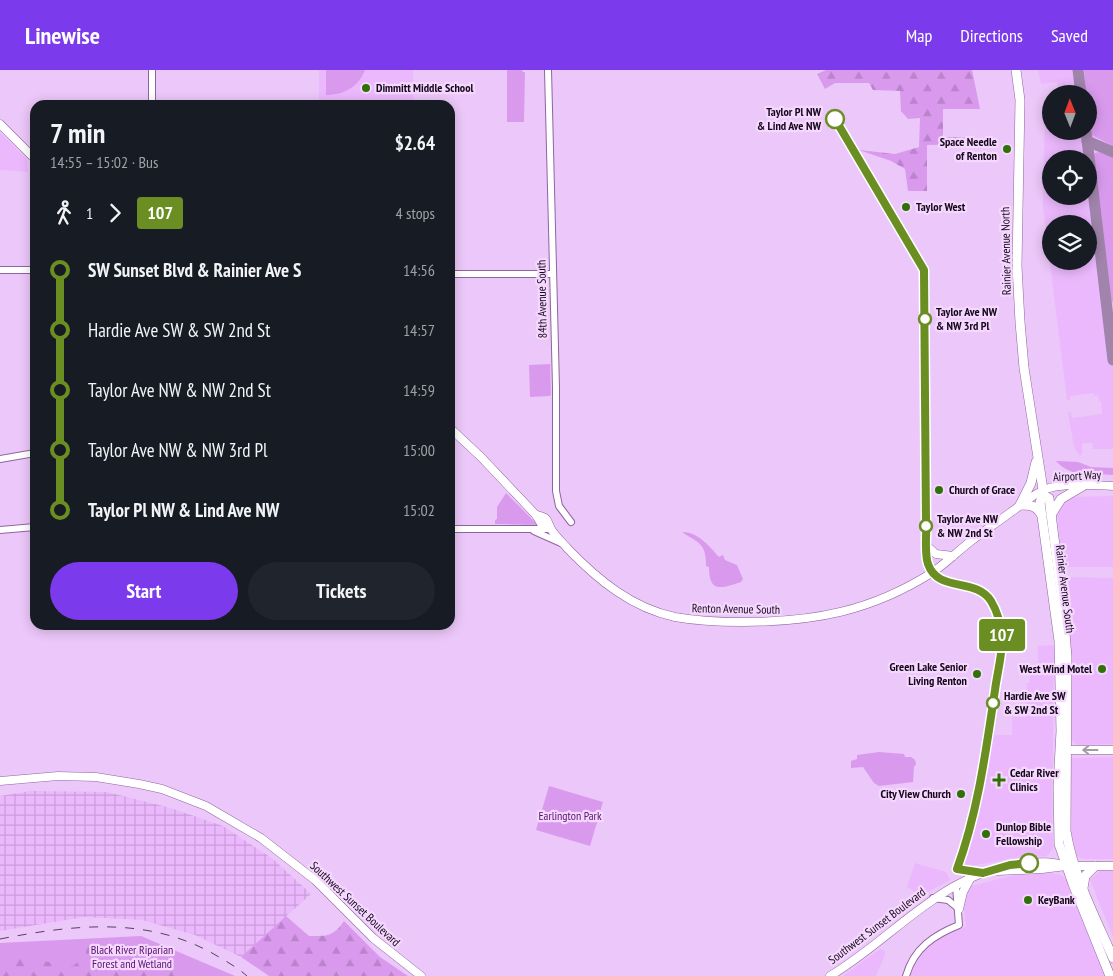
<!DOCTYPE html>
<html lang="en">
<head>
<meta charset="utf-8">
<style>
	body { margin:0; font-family:"PT Sans Narrow",sans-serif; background:#20242c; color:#f1f3f6; height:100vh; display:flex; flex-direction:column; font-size:19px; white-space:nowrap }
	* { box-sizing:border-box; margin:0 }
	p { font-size:16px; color:#9ea1a6 }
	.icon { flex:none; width:28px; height:28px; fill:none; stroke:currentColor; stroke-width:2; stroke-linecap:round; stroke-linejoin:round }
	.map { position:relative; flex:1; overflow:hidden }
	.drawer { position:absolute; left:30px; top:30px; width:425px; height:530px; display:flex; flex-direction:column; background:#171b24; border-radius:15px; box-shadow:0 2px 12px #0003 }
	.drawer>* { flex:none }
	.badge { padding:0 10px; border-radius:4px; font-size:18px; line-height:32px }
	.needle { width:32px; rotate:359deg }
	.controls { position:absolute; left:1042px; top:15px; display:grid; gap:10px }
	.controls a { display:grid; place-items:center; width:55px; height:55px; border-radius:50%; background:#171b24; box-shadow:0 2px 12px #0003; font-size:25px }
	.map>.badge { position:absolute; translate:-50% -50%; box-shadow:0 0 0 2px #fff }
	.legs { display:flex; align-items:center; gap:8px; height:55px; padding:0 20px; font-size:16px }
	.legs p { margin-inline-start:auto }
	.head { display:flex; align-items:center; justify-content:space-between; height:85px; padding:0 20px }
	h1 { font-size:28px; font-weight:700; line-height:38px }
	.cta { display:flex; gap:10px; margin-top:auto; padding:10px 20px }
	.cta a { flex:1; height:58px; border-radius:30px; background:#7c3aed; color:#fff; font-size:20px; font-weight:700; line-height:58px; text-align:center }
	.cta a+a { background:#20242c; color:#f1f3f6 }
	ul { padding:0 20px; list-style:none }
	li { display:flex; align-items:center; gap:18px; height:60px; font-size:19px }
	li i { display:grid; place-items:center; width:8px; height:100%; margin:0 6px; background:currentColor }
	li i::after { content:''; width:12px; height:12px; margin:-6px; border:4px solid; border-radius:50%; background:#171b24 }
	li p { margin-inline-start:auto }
	li:first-child i { background:linear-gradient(#0000 50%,currentColor 0) }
	li:last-child i { background:linear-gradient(currentColor 50%,#0000 0) }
	header { display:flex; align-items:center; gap:30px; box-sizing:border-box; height:70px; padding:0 25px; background:#7c3aed; color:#fff }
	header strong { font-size:24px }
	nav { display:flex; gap:28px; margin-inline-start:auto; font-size:18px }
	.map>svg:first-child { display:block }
</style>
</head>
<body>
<header>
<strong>Linewise</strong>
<nav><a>Map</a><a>Directions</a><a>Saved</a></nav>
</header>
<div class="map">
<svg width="1113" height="906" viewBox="0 0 1113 906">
	<defs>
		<pattern id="industrial-grid" width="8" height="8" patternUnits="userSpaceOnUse" patternTransform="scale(1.25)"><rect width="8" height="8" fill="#ebb8fd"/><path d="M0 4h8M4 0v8" fill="none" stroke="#c99dd8"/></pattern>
		<pattern id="forest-firs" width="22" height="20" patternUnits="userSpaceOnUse" patternTransform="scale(1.25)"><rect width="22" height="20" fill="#d99aee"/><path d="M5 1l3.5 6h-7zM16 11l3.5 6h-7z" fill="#ba83cc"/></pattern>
	</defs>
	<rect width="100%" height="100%" fill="#ecc7f9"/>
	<g fill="#ebb8fd" fill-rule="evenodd">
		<path d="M319,0h94l1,35h-95z"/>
		<path d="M1038,0h75v379h-20l-1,-6h-10v12h-3l-5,-8 -6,-35h3l1,6 30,-4 -1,-13h-2l-1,-6 -4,1v-3l-24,3v4h-3l-24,-192v-15l2,-81 3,-3 -1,-10h4v32h38v-37h-31l-1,-12 -16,2zM1051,89h38v37h-38zM1051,154h38v37h-38z"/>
		<path d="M0,62l27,27 1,13 -28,-2z"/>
		<path d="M1113,426v71h-48l-3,-3 -5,-52 1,-5 11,-10z"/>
		<path d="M1066,507l47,1v166l-35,1 -6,-5 -2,-102 -6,-60z"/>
		<path d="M1054,575l-2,185 2,17 -7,9 -34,2 -47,9 -3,-4 15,-49 13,-79h21v-18h13l2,-34h3v-14h8v-23z"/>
		<path d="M1113,687v102h-30l-7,-3 -5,-24 -1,-14 1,-60z"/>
		<path d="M915,793l31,9 4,8 -29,16 -14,-9z"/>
		<path d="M1100,801h13v66l-23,-57z"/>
		<path d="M1050,803l11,2 10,9 34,92h-195l9,-22 17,-18 30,-9 -3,-29 5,-9 4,-3 38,-10z"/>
		<path d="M880,879l5,2v4l-9,21h-33z"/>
	</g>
	<path fill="url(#industrial-grid)" d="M30,721l77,1 64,16 52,18 50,33 38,35 -70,63 -46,-22 -53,-15 -58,-3 -84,14v-135z"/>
	<g fill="#d99aee">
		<path d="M326,0h39c-6,17 -22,25 -39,25z"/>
		<path d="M507,0h15l1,2h2l-1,50h-17z"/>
		<path d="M1084,0h29v76l-21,-11 -3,-22v-19h-3z"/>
		<path d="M1099,82l14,5v145l-2,-1 -17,-145 1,-3z"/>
		<path d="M550,294l1,31 -2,1 -19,1 -1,-32z"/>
		<path d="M1056,391l22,1 13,5 22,1v7c-21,-1 -42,3 -57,-14z"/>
		<path d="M506,423l32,32 -43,-1v-4l2,-1v-12z"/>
		<path d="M682,462c16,0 27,14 37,25l4,-2 2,5 12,5 6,14 -2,3c-19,6 -32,12 -32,-15l-3,-1c0,-24 -8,-23 -24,-34z"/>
		<path d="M879,682l25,2 1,3h6l4,3 1,4 -2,3 -1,15 -34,4 -5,-3 -11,-16 -12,1v-7l6,-2v-4z"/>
		<path d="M549,716l54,16 -13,44 -54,-16z"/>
		<path d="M141,866l94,40h-235v-33z"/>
	</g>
	<g fill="url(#forest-firs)">
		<path d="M826,0h146l8,39h-37v28l35,1v6l-51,1v46h-19l-3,-22 -14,-8 -32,-11 36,4 24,-7 1,-29 -12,1 -7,-8 -1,-20 -27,-1 -4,-7h-34l-10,6 -8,-15z"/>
		<path d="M286,846l23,20c18,0 24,1 35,-15l36,36 28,19h-139l-28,-19z"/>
		<path d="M107,874l20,2 34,14 30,16h-191v-17l13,-3 60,10 13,-11 -1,-9z"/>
	</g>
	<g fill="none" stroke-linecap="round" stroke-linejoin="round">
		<g stroke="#a184ac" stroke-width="11">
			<path d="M1078,0l3,24"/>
			<path d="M1086,61l27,229"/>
			<path d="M1087,71l26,11"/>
		</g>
		<defs>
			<g id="tertiary">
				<path d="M152,0v35"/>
				<path d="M548,0l8,317v104l3,15 12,16"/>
				<path d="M0,200h35"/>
				<path d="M450,204h103"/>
				<path d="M0,389l35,-6"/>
				<path d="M450,459h97"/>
				<path d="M0,460l35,-3"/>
				<path d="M534,461l27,12"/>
				<path d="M933,828l15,2 11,9"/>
				<path d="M906,906c8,-28 28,-41 53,-51l-3,-39"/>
			</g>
			<g id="secondary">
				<path d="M0,54l35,35"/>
				<path d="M450,358l31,29 55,58 7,12 7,1"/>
				<path d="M536,445c13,3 10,4 15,14 4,7 12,14 17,20 30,31 64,59 107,68 22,4 45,5 67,5 72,0 130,-11 191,-50 13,-9 25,-21 38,-31 13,-10 27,-19 40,-29 12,-8 24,-20 38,-24 20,-5 43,-3 64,-2"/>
				<path d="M927,476l9,8 17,2"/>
				<path d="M1063,680h50"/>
				<path d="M0,711l58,-5 38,1 43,7 23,5 44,17 55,32 54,42 58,58 48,38"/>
				<path d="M998,801l44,-2 24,-3h47"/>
				<path d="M959,839l4,-17 7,-13"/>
				<path d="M830,906c64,-38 115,-106 195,-113 14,-1 27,-2 41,3"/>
			</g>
			<g id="primary">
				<path d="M1016,0l4,30 -3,166 3,56 4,46 20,128 -4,6 19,139 2,90 -3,55 1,58 14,40 37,92"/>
				<path d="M1044,426l5,2 14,111 4,48 -1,174c7,44 29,86 47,127"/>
				<path d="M1020,435l11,-22 5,-21"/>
				<path d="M1020,435c9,0 16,0 21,9"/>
				<path d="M1051,445l10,-16 22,-13"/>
				<path d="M1083,818l2,-12 10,-10"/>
			</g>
		</defs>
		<use href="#tertiary" stroke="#90659e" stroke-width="8"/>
		<use href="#secondary" stroke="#90659e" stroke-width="9"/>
		<use href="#primary" stroke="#90659e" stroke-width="10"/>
		<use href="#tertiary" stroke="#fff" stroke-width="6"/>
		<use href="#secondary" stroke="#fff" stroke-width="8"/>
		<use href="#primary" stroke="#fff" stroke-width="9"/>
		<path stroke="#56405e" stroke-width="1" stroke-dasharray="9 9" stroke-linecap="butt" d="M0,869c72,-14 145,-23 212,14 12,7 25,14 35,23"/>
	</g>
	<defs><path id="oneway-shaft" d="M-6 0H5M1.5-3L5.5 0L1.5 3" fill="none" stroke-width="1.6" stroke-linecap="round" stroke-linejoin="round" transform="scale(1.25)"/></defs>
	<use stroke="#a29ca5" href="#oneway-shaft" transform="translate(1090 680) rotate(-180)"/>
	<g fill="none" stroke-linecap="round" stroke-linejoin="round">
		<defs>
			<path id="line-1" d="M835,49l89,151 2,252c1,13 -2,30 2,42 10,29 48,13 63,37 6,10 10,24 11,36 1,15 -5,37 -7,53 -9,60 -17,122 -38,179l26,4 27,-8 19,-2"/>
		</defs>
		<use href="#line-1" stroke="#fff" stroke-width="11"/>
		<use href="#line-1" stroke="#6b8e23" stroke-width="8"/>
	</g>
	<g fill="#307007" stroke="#f4d8fd" stroke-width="2">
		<circle cx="366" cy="18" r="5"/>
		<circle cx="1007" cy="79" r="5"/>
		<circle cx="906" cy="137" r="5"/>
		<circle cx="939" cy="420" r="5"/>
		<circle cx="1102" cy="599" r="5"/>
		<circle cx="977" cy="604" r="5"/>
		<path d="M996.5 702.5h5v5h5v5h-5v5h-5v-5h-5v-5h5z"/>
		<circle cx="961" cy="724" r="5"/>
		<circle cx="986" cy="764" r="5"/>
		<circle cx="1028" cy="830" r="5"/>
	</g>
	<g fill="#fff" stroke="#6b8e23" stroke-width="2.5">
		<circle cx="835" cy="49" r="9"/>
		<circle cx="925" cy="249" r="6"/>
		<circle cx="926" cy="456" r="6"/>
		<circle cx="993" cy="633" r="6"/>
		<circle cx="1029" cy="793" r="9"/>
	</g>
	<g text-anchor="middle" stroke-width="4.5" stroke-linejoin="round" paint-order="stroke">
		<g font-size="12" font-weight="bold" fill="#17071d" stroke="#f4d8fd" text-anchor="start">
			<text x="376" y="22">Dimmitt Middle School</text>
			<text x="997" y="76" text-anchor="end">Space Needle<tspan x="997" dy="14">of Renton</tspan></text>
			<text x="916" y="141">Taylor West</text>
			<text x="949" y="424">Church of Grace</text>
			<text x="967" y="601" text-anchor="end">Green Lake Senior<tspan x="967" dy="14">Living Renton</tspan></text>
			<text x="1092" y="603" text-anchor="end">West Wind Motel</text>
			<text x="1010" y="707">Cedar River<tspan x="1010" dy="14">Clinics</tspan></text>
			<text x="951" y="728" text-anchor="end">City View Church</text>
			<text x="996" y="761">Dunlop Bible<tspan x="996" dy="14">Fellowship</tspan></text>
			<text x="1038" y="834">KeyBank</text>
		</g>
		<g font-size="12" font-weight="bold" fill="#17071d" stroke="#f4d8fd" text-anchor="start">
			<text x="821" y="46" text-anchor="end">Taylor Pl NW<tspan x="821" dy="14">&amp; Lind Ave NW</tspan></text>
			<text x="936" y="246">Taylor Ave NW<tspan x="936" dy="14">&amp; NW 3rd Pl</tspan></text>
			<text x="937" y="453">Taylor Ave NW<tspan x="937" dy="14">&amp; NW 2nd St</tspan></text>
			<text x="1004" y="630">Hardie Ave SW<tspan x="1004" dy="14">&amp; SW 2nd St</tspan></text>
		</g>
		<g font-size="12" fill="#17071d" stroke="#f4d8fd">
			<text transform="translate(1006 181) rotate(-91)" y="4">Rainier Avenue North</text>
			<text transform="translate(542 229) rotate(-91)" y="4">84th Avenue South</text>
			<text transform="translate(1077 406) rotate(-3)" y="4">Airport Way</text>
			<text transform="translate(1065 519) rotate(83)" y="4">Rainier Avenue South</text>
			<text transform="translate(736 539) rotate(1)" y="4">Renton Avenue South</text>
			<text transform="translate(355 834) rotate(43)" y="4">Southwest Sunset Boulevard</text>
			<text transform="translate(877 856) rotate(-37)" y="4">Southwest Sunset Boulevard</text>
		</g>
		<g font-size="12" fill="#5b1170" stroke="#f4d8fd">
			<text x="570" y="750">Earlington Park</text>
			<text x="132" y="884">Black River Riparian<tspan x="132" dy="14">Forest and Wetland</tspan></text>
		</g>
	</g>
</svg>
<div class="controls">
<a><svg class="needle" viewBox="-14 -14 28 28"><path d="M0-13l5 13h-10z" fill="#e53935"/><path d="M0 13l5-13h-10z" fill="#9ea1a6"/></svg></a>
<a><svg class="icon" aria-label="locate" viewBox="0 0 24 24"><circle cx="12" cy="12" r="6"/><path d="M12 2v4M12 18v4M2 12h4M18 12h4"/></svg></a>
<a><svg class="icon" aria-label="layers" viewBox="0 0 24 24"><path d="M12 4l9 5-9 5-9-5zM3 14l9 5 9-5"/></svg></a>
</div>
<b class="badge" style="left:1002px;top:565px;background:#6b8e23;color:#fff">107</b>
<section class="drawer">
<div class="head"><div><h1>7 min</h1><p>14:55 – 15:02 · Bus</p></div><b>$2.64</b></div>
<div class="legs"><svg class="icon" aria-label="walk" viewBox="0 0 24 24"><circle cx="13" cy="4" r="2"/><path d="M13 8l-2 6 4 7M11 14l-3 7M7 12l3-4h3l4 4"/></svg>1<svg class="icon" aria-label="forward" viewBox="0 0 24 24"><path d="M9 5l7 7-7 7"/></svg><b class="badge" style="background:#6b8e23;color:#fff">107</b><p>4 stops</p></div>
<ul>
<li><i style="color:#6b8e23"></i><b>SW Sunset Blvd &amp; Rainier Ave S</b><p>14:56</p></li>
<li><i style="color:#6b8e23"></i><span>Hardie Ave SW &amp; SW 2nd St</span><p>14:57</p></li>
<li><i style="color:#6b8e23"></i><span>Taylor Ave NW &amp; NW 2nd St</span><p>14:59</p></li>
<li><i style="color:#6b8e23"></i><span>Taylor Ave NW &amp; NW 3rd Pl</span><p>15:00</p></li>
<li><i style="color:#6b8e23"></i><b>Taylor Pl NW &amp; Lind Ave NW</b><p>15:02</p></li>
</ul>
<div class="cta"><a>Start</a><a>Tickets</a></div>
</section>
</div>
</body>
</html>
